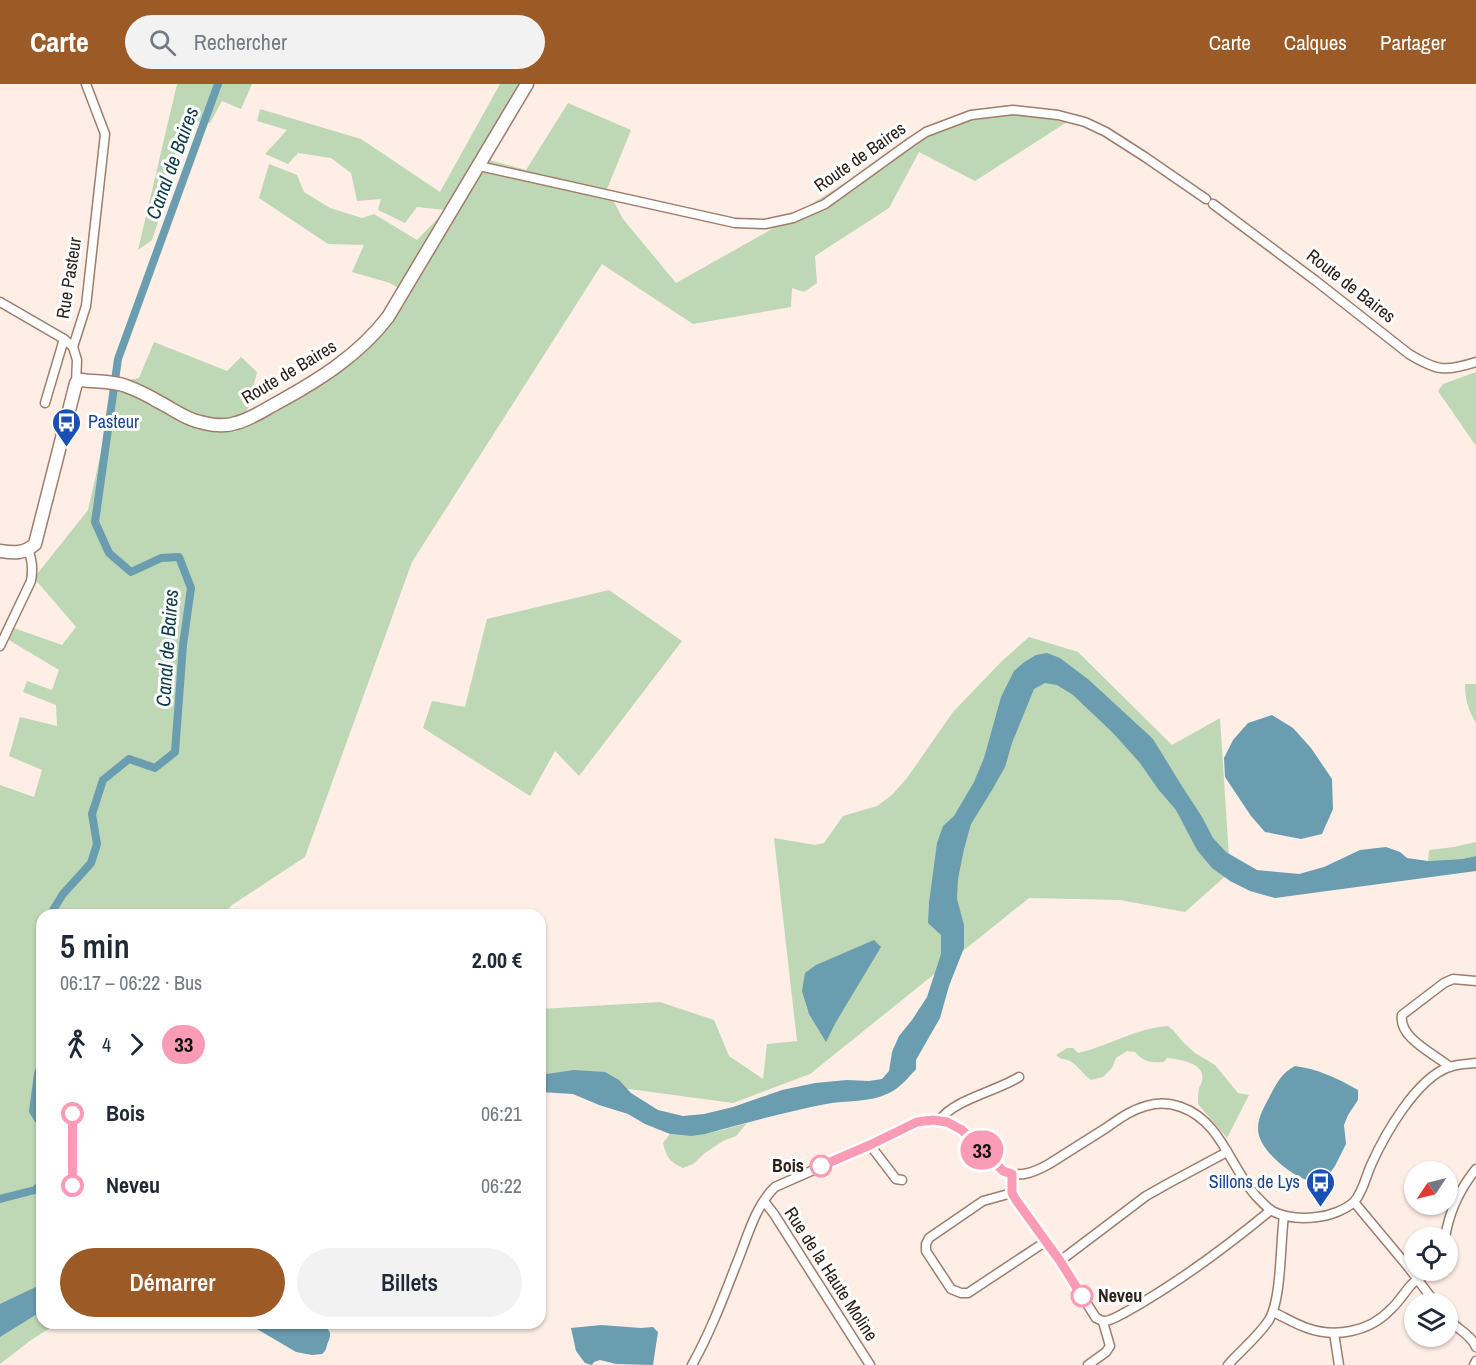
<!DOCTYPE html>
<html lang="fr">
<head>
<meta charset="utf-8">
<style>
	body { margin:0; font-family:"Archivo Narrow",sans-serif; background:#f2f2f3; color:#1f2937; height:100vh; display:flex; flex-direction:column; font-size:22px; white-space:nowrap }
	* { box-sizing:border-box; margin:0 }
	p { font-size:20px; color:#747a83 }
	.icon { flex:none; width:33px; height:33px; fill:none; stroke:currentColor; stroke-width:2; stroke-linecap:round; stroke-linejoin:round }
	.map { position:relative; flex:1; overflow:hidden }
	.details { position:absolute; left:36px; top:825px; width:510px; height:420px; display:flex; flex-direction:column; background:#fff; border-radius:18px; box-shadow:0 2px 4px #0004 }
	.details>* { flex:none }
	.badge { padding:0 12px; border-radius:20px; font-size:21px; line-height:39px }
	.needle { width:39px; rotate:235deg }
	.fabs { position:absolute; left:1404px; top:1077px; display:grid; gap:12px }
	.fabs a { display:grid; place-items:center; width:54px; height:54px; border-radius:50%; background:#fff; box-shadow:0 2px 4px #0004; font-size:30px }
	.map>.badge { position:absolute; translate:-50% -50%; box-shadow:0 0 0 3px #fff }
	.legs { display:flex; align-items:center; gap:9px; height:66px; padding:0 24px; font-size:20px }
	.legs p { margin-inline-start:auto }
	.summary { display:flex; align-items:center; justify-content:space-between; height:102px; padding:0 24px }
	h1 { font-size:33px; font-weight:600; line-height:45px }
	.cta { display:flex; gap:12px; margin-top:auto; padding:12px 24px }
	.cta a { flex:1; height:69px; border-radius:36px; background:#9c5a27; color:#fff; font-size:24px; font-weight:600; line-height:69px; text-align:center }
	.cta a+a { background:#f2f2f3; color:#1f2937 }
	ul { padding:0 24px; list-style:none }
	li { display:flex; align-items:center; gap:21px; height:72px; font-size:22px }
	li i { display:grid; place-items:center; width:9px; height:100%; margin:0 8px; background:currentColor }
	li i::after { content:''; width:15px; height:15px; margin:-8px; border:4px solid; border-radius:50%; background:#fff }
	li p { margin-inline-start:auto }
	li:first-child i { background:linear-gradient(#0000 50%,currentColor 0) }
	li:last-child i { background:linear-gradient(currentColor 50%,#0000 0) }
	header { display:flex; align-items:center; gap:36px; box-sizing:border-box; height:84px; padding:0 30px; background:#9c5a27; color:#fff }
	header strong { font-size:28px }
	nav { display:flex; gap:33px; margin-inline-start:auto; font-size:21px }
	.search { width:420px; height:54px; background:#f2f2f3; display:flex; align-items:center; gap:15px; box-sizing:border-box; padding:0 21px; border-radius:33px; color:#747a83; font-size:22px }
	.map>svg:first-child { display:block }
</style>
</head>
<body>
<header>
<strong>Carte</strong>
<div class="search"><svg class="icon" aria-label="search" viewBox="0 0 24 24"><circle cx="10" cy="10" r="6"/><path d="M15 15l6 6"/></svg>Rechercher</div>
<nav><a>Carte</a><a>Calques</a><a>Partager</a></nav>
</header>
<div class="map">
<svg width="1476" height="1281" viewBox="0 0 1476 1281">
	<rect width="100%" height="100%" fill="#feeee6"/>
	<g fill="#bed7b5">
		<path d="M177,0h75l-11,25 -19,-8 -12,22 -18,-2 -40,119 -14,10z"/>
		<path d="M500,0h24l-42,74 44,12 42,-67 63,27 -24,59 16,30 53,64 89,-50 165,-103 72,-20 65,12 -92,59 -56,-29 -30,56 -74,48 2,27 -13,9 -12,-4 -1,19 -98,17 -91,-60 -190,298 -107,295 -73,48 -10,10h-180v408h16l-27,17 -31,24v-579l34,12 8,-27 -33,-14 11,-39 37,9 -1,-21 -33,-13 4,-11 25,9 7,-20 -50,-30 5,-12 48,17 14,-18 -42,-49 54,-68 29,-128 22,-4 15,-36 73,29 14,-14 16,15 -9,36 -14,24 66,-35 66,-48 43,-54 -19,-12 -38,-11 12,-27 -36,-1 -69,-46 10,-34 28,11 7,17 26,16 32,10 12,-4 43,26 29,-30 -29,-3 -12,16 -27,-13 3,-11 -24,2 -6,-28 -20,-15 -33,-5 -10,11 -23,-10 22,-24 -30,-9 3,-12 101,30 79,53z"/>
		<path d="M1476,288v74l-38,-55 5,-7z"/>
		<path d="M609,506l73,51 -103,135 -24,-25 -25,45 -107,-68 9,-27 33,6 22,-88z"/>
		<path d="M1029,553l49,15 94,93 48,-27 10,154 -45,40 -65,-12 -91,-2 -219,176 -77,29 -193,-26v-68l120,-7 54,18 15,36 34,23 4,-35 30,-3 -23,-203 41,7 9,-2 19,-27 34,-10 15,-11 15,-17 46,-66 48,-50z"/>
		<path d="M1465,600h11v39c-8,-13 -11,-24 -11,-39z"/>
		<path d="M1476,758v14l-14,3 -34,2 1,-11 25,-3z"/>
		<path d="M1168,942l5,4 11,13 11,10 20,12 23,28 11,2 -22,43 -29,-34c0,-5 0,-10 1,-15 0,-3 3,-5 3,-8 5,-18 -24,-22 -35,-23l-3,4c-12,1 -21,0 -29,-10l-8,-1 -11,7 -4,10 -9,9 -12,3c-8,-5 -12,-14 -21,-19 -6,-3 -8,0 -14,-6l11,-7h6l5,5c31,-7 58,-25 90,-27z"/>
		<path d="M747,1039l-11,13 -13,5 -18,12 -12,11 -10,4c-14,-7 -16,-10 -20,-25l7,-9c26,5 52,-4 77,-11z"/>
	</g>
	<g fill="#6a9db0">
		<path d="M1047,569l13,5 29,22 64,59 27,44 22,34 11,21 13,14 31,18 42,4 25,-7 36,-17 26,-3 14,5 7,6 21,3 34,-2 14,-3v15l-201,27 -25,-7 -20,-10 -18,-13 -15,-18 -21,-40 -18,-21 -18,-26 -27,-30 -40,-38 -16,-10 -12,-2 -11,6 -22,54 -7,24 -13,23 -21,34 -7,25 -6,30 -1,20 7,26v23l-15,38 -9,32 -24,42v9c-8,9 -16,19 -27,24 -20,10 -42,7 -63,11 -41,8 -81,19 -121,30l-14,2 -21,-2 -25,-10 -17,-10 -29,-9 -26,-11 -33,-2v-17l34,-5 31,2 14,8 12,13 27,17 25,6 21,-2 29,-7 49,-17 33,-7 32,-3 22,1 13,-2 7,-8 3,-19 7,-16 13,-16 15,-23 14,-43v-19l-13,-12 1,-20 8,-60 6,-17 11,-10 20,-34 10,-24 17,-61 13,-26 9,-8 13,-8z"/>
		<path d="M1272,631l21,13 18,20 21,31 1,30 -11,25 -21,5 -36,-7 -14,-16 -26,-39 -1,-19 9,-18 15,-17z"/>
		<path d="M874,856l7,7 -45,75 -10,20 -17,-28 -7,-23 3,-18 11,-8z"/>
		<path d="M1295,982c23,3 42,12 63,24v10l-10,15 -4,10 2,19 -11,22 -10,14c-6,0 -13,1 -18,0 -18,-6 -50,-32 -49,-52 0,-12 8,-24 13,-34 6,-12 12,-22 24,-28z"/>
		<path d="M42,1200v27l-42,26v-33z"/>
		<path d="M247,1239c13,0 26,0 39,0 12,0 54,-4 42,19 -2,5 -1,8 -6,12l-10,1 -16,-3z"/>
		<path d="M601,1241l40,3 12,-1 5,5 -5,33 -37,-1 -16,-4 -6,2 -2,3 -7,-2 -9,-12 -5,-23z"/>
	</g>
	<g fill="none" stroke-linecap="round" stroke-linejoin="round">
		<g stroke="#6a9db0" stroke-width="8">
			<path d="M50,831l13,-21 28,-31 6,-19 -5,-30 11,-34 26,-21 26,9 20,-16 8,-107 8,-57 -12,-31 -18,1 -30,14 -22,-19 -14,-31 23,-163 100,-275"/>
			<path d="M42,863l-2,17 2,8"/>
			<path d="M42,980l-4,10 -5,37 9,14"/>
			<path d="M0,1115l35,-9 7,-6"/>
		</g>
		<defs>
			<g id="street">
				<path d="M479,82l256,57 30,1 28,-6 32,-14 86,-62 15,-10 45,-17 42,-5 45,5 27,7 21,10 39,25 61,42"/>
				<path d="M1213,120l103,77 93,73c28,17 36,18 67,8"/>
				<path d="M0,218l64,37 9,8"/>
				<path d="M76,299l1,-23 -4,-13 13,-41 19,-172 -19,-50"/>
				<path d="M45,319l19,-64"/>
				<path d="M0,562l31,-65c2,-11 2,-20 -3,-31"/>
				<path d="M1450,983c-15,-13 -52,-29 -48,-52l42,-32 9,-4 23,2"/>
				<path d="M940,1036c13,-20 57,-29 79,-43"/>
				<path d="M870,1061l26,34 6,1"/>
				<path d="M1012,1090v19l4,7 44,61 36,57c3,1 5,3 9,3 6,0 15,-6 21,-9 52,-29 99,-64 145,-102"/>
				<path d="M1012,1109l-29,8 -54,37 -3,6v7l25,38 10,4h7l77,-51"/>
				<path d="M764,1117l10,13 96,151"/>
				<path d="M1354,1118l55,66 27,36"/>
				<path d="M1445,1154c4,-26 14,-48 31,-69"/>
				<path d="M1060,1177l86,-65 23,-13 58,-31"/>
				<path d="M1273,1228c11,5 22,12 34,16 28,10 62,4 83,-18 8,-7 14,-17 21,-25 6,-6 13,-9 19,-15"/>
				<path d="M1448,1234c8,11 23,16 28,29"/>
				<path d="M1334,1249l5,32"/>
				<path d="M692,1281c19,-34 32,-69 46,-105 10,-25 18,-55 37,-73l95,-42 47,-23 16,-2 14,2 15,8 41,41c17,7 30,2 46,-7 19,-12 38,-24 57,-36 13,-9 25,-18 40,-22 12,-4 24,-3 35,1 40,14 49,60 75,89 5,5 10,11 16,15 14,7 30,8 45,6 12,-1 28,-7 37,-15 9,-10 12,-26 17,-37 14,-31 45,-86 78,-98 9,-3 18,-3 27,-4"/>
				<path d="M1088,1281l18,-13 4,-6 -7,-24"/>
				<path d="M1228,1281c13,-15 30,-28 41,-45 13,-22 11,-77 15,-104"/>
				<path d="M1474,1281l2,-4"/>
			</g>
			<path id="secondary" d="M0,467c14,2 24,3 35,-7l41,-161 5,-3c14,2 32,1 45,6 11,4 23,10 33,16 14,7 26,17 41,20 11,3 25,5 36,1 15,-4 28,-13 41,-20 42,-23 82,-48 111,-86l139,-233"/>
		</defs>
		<use href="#street" stroke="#9f7c6b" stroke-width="11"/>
		<use href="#secondary" stroke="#9f7c6b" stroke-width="15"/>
		<use href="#street" stroke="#fff" stroke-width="8"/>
		<use href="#secondary" stroke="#fff" stroke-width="12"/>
	</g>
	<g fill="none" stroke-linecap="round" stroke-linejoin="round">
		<defs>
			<path id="line-1" d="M821,1082l49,-21 47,-23 16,-2 14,2 15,8 41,41 9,3v19l4,7 44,61 22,35"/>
		</defs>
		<use href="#line-1" stroke="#fff" stroke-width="14"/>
		<use href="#line-1" stroke="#fb9bb5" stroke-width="9"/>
	</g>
	<defs>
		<symbol id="bus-pin" viewBox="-11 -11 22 30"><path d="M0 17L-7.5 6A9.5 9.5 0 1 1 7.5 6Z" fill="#1a4fb4" stroke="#fff"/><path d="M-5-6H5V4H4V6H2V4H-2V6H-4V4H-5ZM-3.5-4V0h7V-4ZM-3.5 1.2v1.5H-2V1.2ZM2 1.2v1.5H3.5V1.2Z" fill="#fff"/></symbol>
	</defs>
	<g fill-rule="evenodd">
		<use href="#bus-pin" x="50" y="322" width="33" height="45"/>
		<use href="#bus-pin" x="1304" y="1082" width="33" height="45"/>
	</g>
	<g fill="#fff" stroke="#fb9bb5" stroke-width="3">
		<circle cx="821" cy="1082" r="10"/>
		<circle cx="1082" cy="1212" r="10"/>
	</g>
	<g text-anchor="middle" stroke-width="6" stroke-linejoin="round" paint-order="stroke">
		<g font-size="18" fill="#2f211a" stroke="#fff">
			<text transform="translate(860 73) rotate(-35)" y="6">Route de Baires</text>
			<text transform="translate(69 194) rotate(-81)" y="6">Rue Pasteur</text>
			<text transform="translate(1351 202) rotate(38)" y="6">Route de Baires</text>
			<text transform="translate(289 288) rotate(-31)" y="6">Route de Baires</text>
			<text transform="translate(831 1190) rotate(57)" y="6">Rue de la Haute Moline</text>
		</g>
		<g font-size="18" fill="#164399" stroke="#fff" text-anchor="start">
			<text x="88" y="344">Pasteur</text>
			<text x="1300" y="1104" text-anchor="end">Sillons de Lys</text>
		</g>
		<g font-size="18" font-weight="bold" fill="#2f211a" stroke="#fff" text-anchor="end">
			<text x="804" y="1088">Bois</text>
			<text x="1098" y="1218" text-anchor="start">Neveu</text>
		</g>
		<g font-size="20" font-style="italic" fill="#0c3b4a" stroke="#fff">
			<text transform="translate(172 79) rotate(-70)" y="7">Canal de Baires</text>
			<text transform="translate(167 564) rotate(-86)" y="7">Canal de Baires</text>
		</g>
	</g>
</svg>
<div class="fabs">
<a><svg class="needle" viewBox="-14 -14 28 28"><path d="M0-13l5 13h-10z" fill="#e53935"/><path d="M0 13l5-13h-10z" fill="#747a83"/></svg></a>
<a><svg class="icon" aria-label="locate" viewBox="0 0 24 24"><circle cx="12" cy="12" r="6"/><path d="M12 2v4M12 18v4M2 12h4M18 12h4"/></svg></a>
<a><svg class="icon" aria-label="layers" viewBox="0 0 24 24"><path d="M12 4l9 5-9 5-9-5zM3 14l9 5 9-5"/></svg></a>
</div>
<b class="badge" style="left:982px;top:1066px;background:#fb9bb5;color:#111">33</b>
<section class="details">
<div class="summary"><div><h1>5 min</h1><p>06:17 – 06:22 · Bus</p></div><b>2.00 €</b></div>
<div class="legs"><svg class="icon" aria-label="walk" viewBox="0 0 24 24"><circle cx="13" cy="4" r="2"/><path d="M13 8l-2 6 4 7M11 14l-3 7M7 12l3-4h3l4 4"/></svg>4<svg class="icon" aria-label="forward" viewBox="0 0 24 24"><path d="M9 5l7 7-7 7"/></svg><b class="badge" style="background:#fb9bb5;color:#111">33</b></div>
<ul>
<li><i style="color:#fb9bb5"></i><b>Bois</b><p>06:21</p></li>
<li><i style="color:#fb9bb5"></i><b>Neveu</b><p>06:22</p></li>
</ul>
<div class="cta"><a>Démarrer</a><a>Billets</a></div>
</section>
</div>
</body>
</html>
